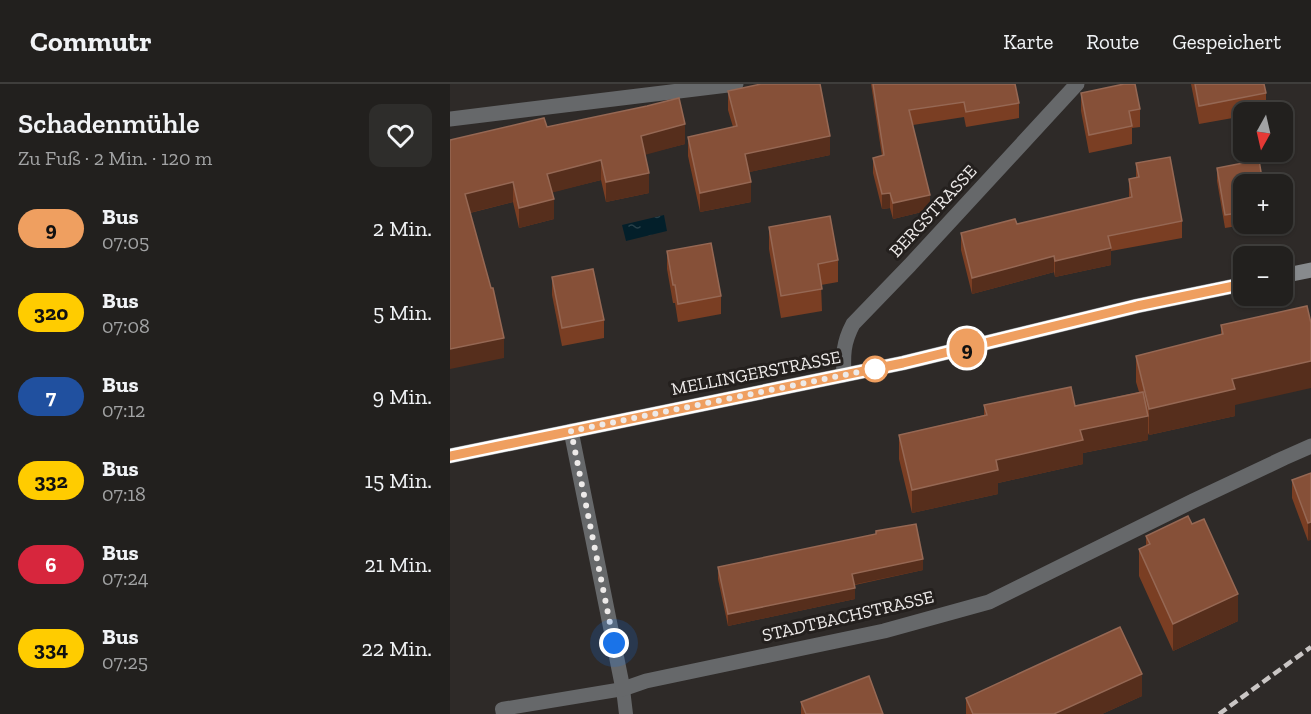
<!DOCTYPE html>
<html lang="de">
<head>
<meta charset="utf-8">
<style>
	body { margin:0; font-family:"Zilla Slab",serif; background:#2e2d2b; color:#f1f3f6; height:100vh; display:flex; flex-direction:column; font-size:22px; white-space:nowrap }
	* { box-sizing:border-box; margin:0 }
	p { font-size:20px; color:#a2a3a4 }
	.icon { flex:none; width:33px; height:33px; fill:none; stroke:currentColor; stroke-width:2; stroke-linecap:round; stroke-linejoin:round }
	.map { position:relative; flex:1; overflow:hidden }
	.sheet { display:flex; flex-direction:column; background:#22201e; width:450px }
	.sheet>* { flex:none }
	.badge { padding:0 12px; border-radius:20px; font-size:21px; line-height:39px }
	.needle { width:39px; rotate:188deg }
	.fabs { position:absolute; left:783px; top:18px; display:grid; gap:12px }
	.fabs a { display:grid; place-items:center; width:60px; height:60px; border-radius:12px; background:#22201e; box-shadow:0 2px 4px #0004,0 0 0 2px #3f3e3c; font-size:30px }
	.you { position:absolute; width:30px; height:30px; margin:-15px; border:4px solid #fff; border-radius:50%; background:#1a73e8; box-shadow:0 0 0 9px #1a73e833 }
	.map>.badge { position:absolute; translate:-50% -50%; box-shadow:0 0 0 3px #fff }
	.round { display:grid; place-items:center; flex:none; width:63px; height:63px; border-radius:12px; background:#2e2d2b }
	.head { display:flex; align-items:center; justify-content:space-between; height:102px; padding:0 18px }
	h1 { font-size:28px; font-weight:600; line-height:45px }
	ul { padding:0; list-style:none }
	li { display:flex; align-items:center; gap:18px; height:84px; padding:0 18px }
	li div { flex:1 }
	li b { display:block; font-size:22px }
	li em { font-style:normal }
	li .badge { min-width:66px; font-weight:700; text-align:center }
	header { display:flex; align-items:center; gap:36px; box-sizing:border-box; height:84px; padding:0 30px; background:#22201e; border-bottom:2px solid #3f3e3c }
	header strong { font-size:28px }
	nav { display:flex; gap:33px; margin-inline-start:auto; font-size:21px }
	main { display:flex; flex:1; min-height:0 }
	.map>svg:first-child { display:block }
</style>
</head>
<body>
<header>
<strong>Commutr</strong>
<nav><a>Karte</a><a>Route</a><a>Gespeichert</a></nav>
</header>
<main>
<section class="sheet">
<div class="head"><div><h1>Schadenmühle</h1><p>Zu Fuß · 2 Min. · 120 m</p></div><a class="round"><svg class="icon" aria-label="heart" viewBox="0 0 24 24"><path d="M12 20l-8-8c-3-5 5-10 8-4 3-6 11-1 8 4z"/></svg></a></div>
<ul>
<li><span class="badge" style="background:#ef9f60;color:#111">9</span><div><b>Bus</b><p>07:05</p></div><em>2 Min.</em></li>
<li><span class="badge" style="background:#fc0;color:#111">320</span><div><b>Bus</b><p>07:08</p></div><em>5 Min.</em></li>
<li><span class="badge" style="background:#20509f;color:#fff">7</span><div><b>Bus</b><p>07:12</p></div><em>9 Min.</em></li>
<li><span class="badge" style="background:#fc0;color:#111">332</span><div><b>Bus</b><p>07:18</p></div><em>15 Min.</em></li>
<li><span class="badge" style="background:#d7263d;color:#fff">6</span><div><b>Bus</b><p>07:24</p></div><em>21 Min.</em></li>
<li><span class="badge" style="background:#fc0;color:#111">334</span><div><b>Bus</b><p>07:25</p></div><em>22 Min.</em></li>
</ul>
</section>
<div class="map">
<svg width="861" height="630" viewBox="0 0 861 630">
	<defs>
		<pattern id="water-ripples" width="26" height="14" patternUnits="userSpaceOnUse" patternTransform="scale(1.5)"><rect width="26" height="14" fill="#031f2a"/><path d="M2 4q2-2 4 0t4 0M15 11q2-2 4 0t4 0" fill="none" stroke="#284049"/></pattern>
	</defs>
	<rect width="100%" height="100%" fill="#2e2a28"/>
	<path fill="url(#water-ripples)" d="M214,131l3,16 -41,10 -4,-16z"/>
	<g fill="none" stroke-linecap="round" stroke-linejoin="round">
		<path stroke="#66686a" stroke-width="14" d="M53,630l-1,-5 121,-20 3,25"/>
		<g stroke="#66686a" stroke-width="15">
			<path d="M0,35l286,-35"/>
			<path d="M394,291c-1,-20 -1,-32 9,-51l57,-59 167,-181"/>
			<path d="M121,347l52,258 23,-8 238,-50 105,-29 204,-101 91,-43 27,-12"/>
		</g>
		<g stroke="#878a8d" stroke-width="15">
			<path d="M832,192l29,-6"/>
			<path d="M0,372l453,-93 234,-57 107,-22"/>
		</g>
		<path stroke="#cac6c5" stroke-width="4.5" stroke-dasharray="9 4.5" stroke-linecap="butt" d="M769,630l92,-67"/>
	</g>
	<g fill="#7a3e23">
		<path d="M421,0h144l4,19v15l-53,9 -2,-10 -51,8 17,85 -37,9 -3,-11 -8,1 -9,-36v-15l9,-2z"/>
		<path d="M741,0h73l2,9v18l-7,1h-15v4l-45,8z"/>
		<path d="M278,7l102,64 -81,17 2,30 -51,10 -12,-56v-19l45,-10 -5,-17z"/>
		<path d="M631,9l59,16v18l-8,1v16l-43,9 -8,-42z"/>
		<path d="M97,43l138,17 -40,10 4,39 -43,9 -5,-22 -49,12 2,27 -35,9 -6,-26 -43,11 34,145 -54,-218z"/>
		<path d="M686,79l46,58v17l-71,13v14l-56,12 -1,-5 -82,22 -11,-44v-17l56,-9 112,-26v-19l7,-2z"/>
		<path d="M767,84l27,16v40h6l-25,4 -8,-47z"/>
		<path d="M319,143l69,33v22l-17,3 1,26 -41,7 -12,-69z"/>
		<path d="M217,167l54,45v18l-43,8 -3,-19h-2l-6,-34z"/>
		<path d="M102,193l52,43v18l-42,8 -10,-51z"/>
		<path d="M857,222l-72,99v11l-86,19 -1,-2v7l-65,13v11l-85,19v11l-86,19 -13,-54v-24l85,-20v-10l91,1 64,-14 -3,-10v-26l85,-21v-10z"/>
		<path d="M861,389l-3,68 -16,-43v-18z"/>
		<path d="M742,440l46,97 -65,30 -34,-75v-27l7,-3v-10z"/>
		<path d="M426,450l47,36 -68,15v14l-127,27 -10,-47v-12z"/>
		<path d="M692,612l-40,18h-136v-16z"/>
		<path d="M351,618l82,12h-82z"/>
	</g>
	<g fill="#562e1c">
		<path d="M235,40v20l-44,12v-20z"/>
		<path d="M380,52v19l-85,18v-19z"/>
		<path d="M151,76v20l-54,14v-20z"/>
		<path d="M199,89v20l-43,9v-20z"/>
		<path d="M63,98v20l-48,12v-20z"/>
		<path d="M301,98v20l-51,10v-19z"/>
		<path d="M440,109v15l-8,1v-15z"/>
		<path d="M480,111v15l-37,9v-16z"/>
		<path d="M104,115v20l-35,9v-20z"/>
		<path d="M661,164v17l-56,12v-16z"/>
		<path d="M604,172v16l-82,22v-16z"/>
		<path d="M54,254v20l-54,11v-20z"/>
		<path d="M861,277v27l-76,17v11l-86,19v-26l83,-30z"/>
		<path d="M698,332v24l-65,13v11l-85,19v11l-86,19v-23l168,-60z"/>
		<path d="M861,438v18l-3,1v-18z"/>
		<path d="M473,475v11l-71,15v-11z"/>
		<path d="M405,504v11l-127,27v-12z"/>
		<path d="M788,510v27l-65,30v-27z"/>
		<path d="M692,590v22l-40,18h-48z"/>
	</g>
	<g fill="#865038" stroke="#966854" stroke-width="1.5">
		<path d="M311,0h59l10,52 -85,18 6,28 -51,11 -12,-56 49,-11 -9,-35z"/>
		<path d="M423,0h142l4,19 -53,9 -2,-10 -55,8 21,85 -37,8 -3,-10 -8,1 -9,-36 11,-3z"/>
		<path d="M674,0h11l5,25 -11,2 3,15 -43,9 -8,-42z"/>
		<path d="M745,0h69l2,9 -67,13z"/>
		<path d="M229,14l6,26 -44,12 8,37 -43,9 -5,-22 -54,14 7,25 -35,9 -6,-26 -48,12 26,94h2l11,50 -54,11v-209l94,-22 3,9 100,-21z"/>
		<path d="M720,73l12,64 -74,15 3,12 -56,13 -1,-5 -82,22 -11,-45 54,-14 2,5 115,-27 -3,-18 10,-2 -3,-14z"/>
		<path d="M809,76l4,24h-19v28l-19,3 -8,-47z"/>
		<path d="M380,132l8,44 -20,4 4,25 -41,7 -12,-69z"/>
		<path d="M261,159l10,53 -43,8 -3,-19h-2l-6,-34z"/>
		<path d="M143,185l11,51 -42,8 -10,-51z"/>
		<path d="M857,222l4,17v38l-79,18 3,10 -86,20 -13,-53 87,-22 -2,-9z"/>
		<path d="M621,303l4,19 68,-14 5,24 -68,14 3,10 -87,20 2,10 -86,20 -13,-55 88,-20 -3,-10z"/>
		<path d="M861,389v49l-3,1 -16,-43z"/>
		<path d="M738,432l4,8 12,-5 34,75 -65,30 -34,-75 11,-5 -4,-8z"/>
		<path d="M466,440l7,35 -71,15 3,14 -127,26 -10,-47 158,-33v-3z"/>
		<path d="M670,543l22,47 -88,40h-81l-7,-16z"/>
		<path d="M419,592l14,38h-77l-5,-12z"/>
	</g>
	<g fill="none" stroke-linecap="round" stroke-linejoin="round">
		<defs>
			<path id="line" d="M0,372l453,-93 234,-57 107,-22"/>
		</defs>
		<use href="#line" stroke="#fff" stroke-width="14"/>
		<use href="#line" stroke="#ef9f60" stroke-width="9"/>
		<path stroke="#edeae9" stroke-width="6" stroke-dasharray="0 10.8" d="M164,559l-43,-212 312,-64 -8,2"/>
	</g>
	<circle fill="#fff" stroke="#ef9f60" stroke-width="3" cx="425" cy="285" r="12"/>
	<g text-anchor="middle" stroke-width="6" stroke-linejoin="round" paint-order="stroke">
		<g font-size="18" fill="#edeae9" stroke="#24201e">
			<text transform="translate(483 127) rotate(-47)" y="6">BERGSTRASSE</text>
			<text transform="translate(306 289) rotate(-11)" y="6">MELLINGERSTRASSE</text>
			<text transform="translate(398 532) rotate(-13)" y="6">STADTBACHSTRASSE</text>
		</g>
	</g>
</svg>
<div class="fabs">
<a><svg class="needle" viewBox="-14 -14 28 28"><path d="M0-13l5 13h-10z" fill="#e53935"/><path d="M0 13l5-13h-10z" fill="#a2a3a4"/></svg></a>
<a>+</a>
<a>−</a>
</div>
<div class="you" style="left:164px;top:559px"></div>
<b class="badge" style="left:517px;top:264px;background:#ef9f60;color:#111">9</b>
</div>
</main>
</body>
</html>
